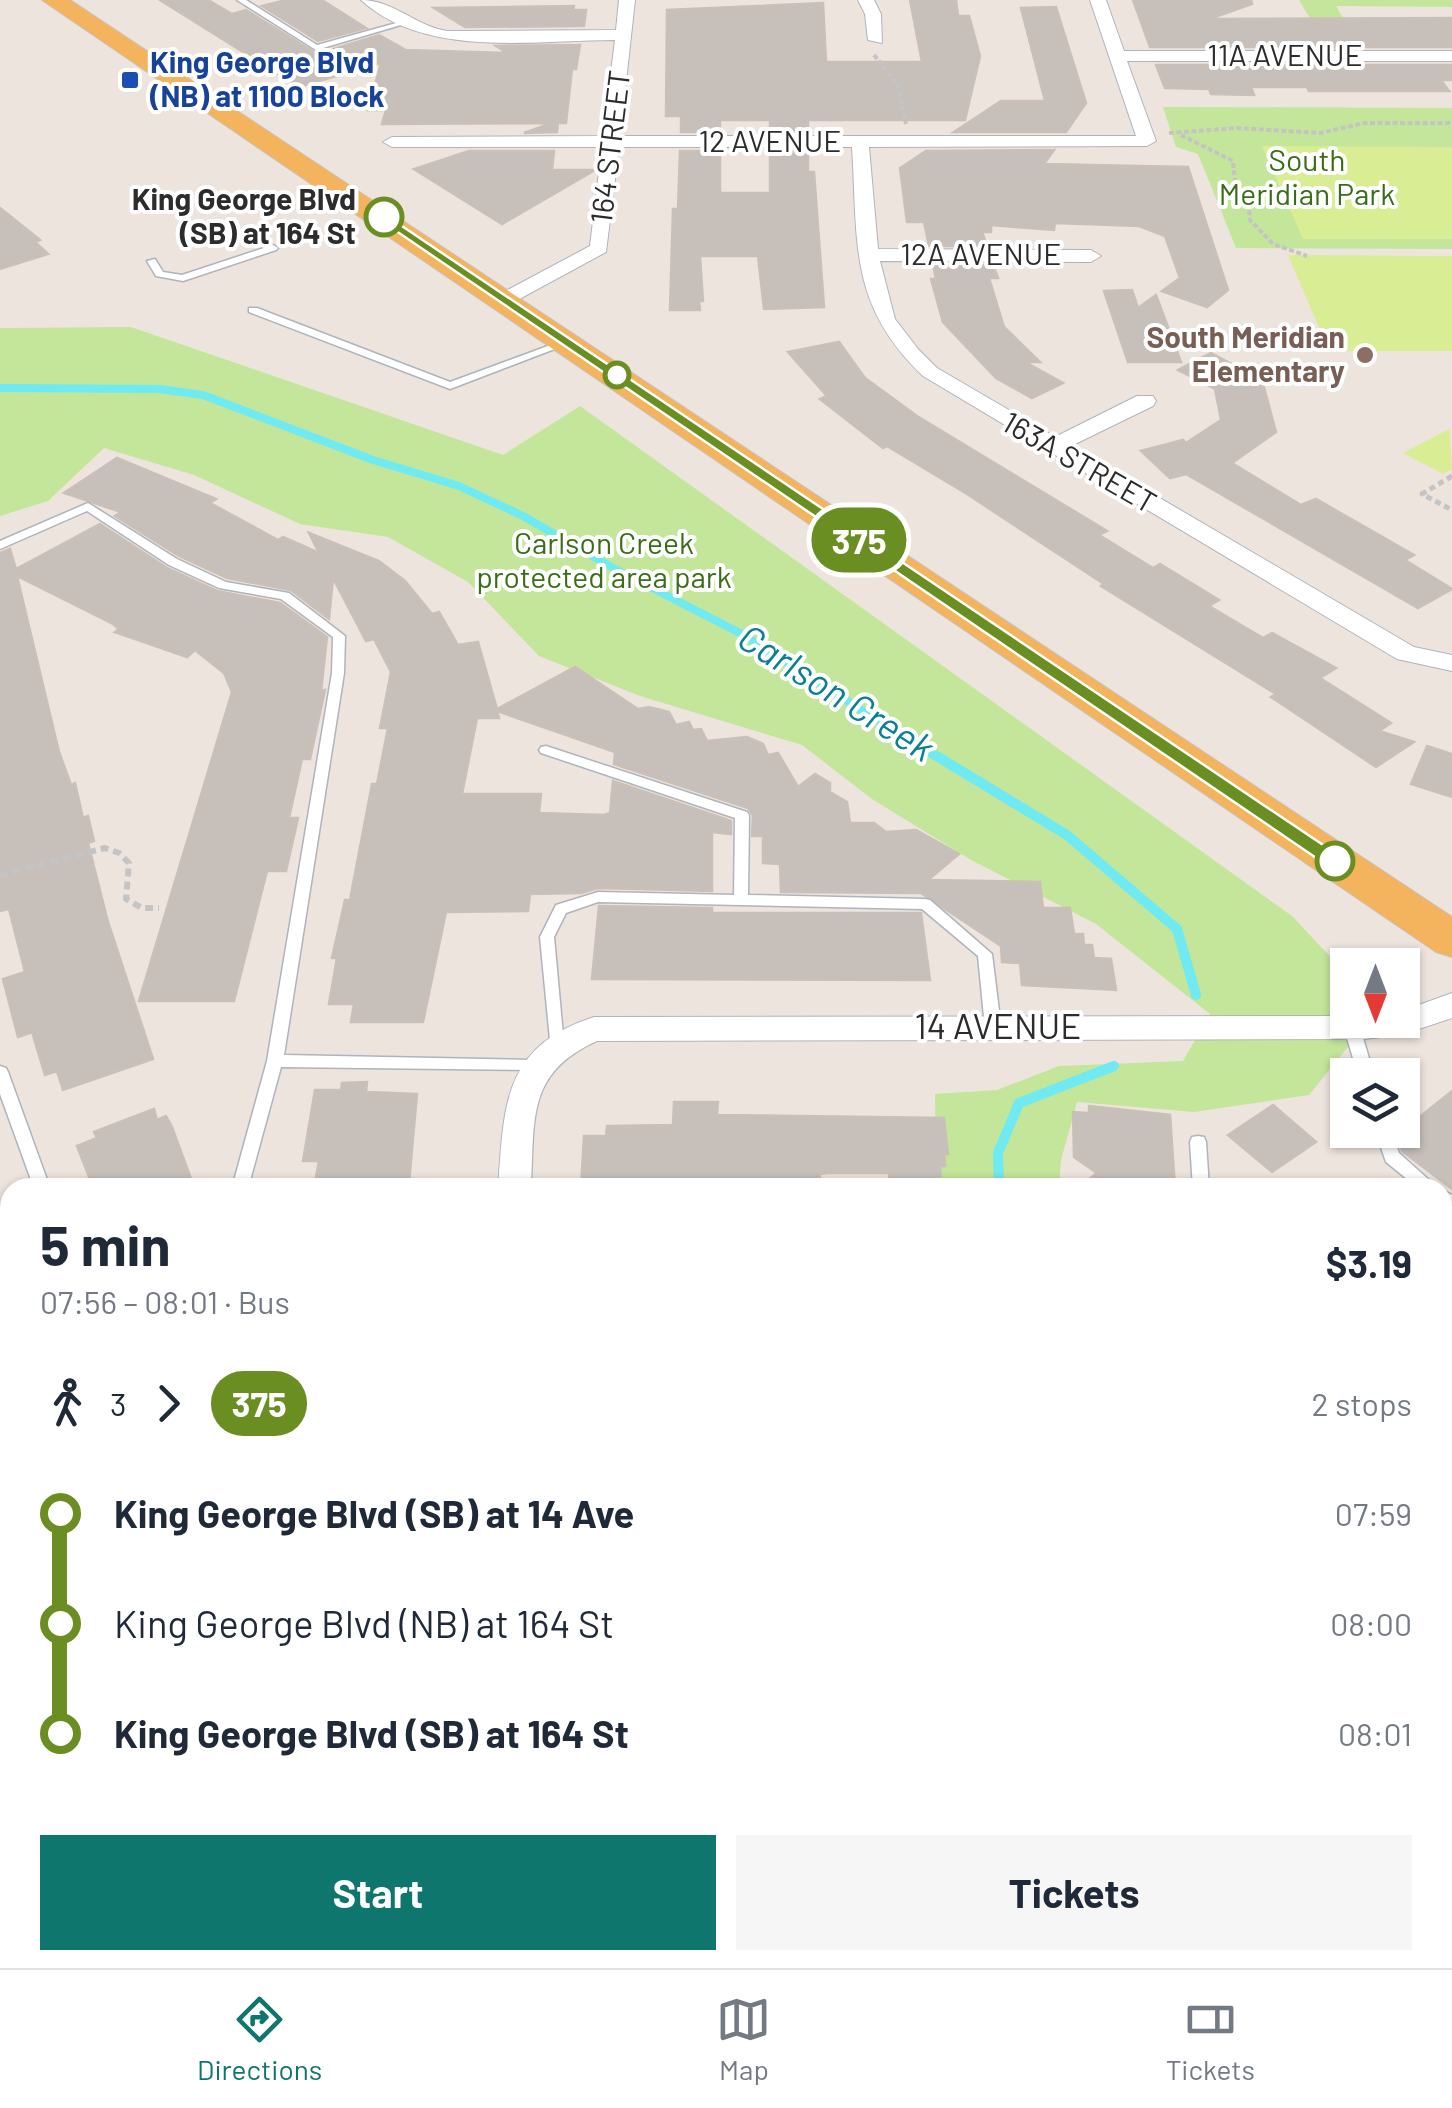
<!DOCTYPE html>
<html lang="en">
<head>
<meta charset="utf-8">
<style>
	body { margin:0; font-family:Barlow,sans-serif; background:#f6f6f7; color:#1f2937; height:100vh; display:flex; flex-direction:column; font-size:38px; white-space:nowrap }
	* { box-sizing:border-box; margin:0 }
	p { font-size:32px; color:#747a83 }
	.icon { flex:none; width:55px; height:55px; fill:none; stroke:currentColor; stroke-width:2; stroke-linecap:round; stroke-linejoin:round }
	.map { position:relative; flex:1; overflow:hidden }
	.sheet { position:absolute; left:0px; top:1178px; width:1452px; height:792px; display:flex; flex-direction:column; background:#fff; border-radius:30px 30px 0 0; box-shadow:0 2px 8px #0004 }
	.sheet>* { flex:none }
	.badge { padding:0 20px; border-radius:32px; font-size:35px; line-height:65px }
	.needle { width:65px; rotate:180deg }
	.tools { position:absolute; left:1330px; top:948px; display:grid; gap:20px }
	.tools a { display:grid; place-items:center; width:90px; height:90px; border-radius:0px; background:#fff; box-shadow:0 2px 8px #0004; font-size:50px }
	.map>.badge { position:absolute; translate:-50% -50%; box-shadow:0 0 0 5px #fff }
	.legs { display:flex; align-items:center; gap:15px; height:110px; padding:0 40px; font-size:32px }
	.legs p { margin-inline-start:auto }
	.summary { display:flex; align-items:center; justify-content:space-between; height:170px; padding:0 40px }
	h1 { font-size:55px; font-weight:700; line-height:75px }
	.action { display:flex; gap:20px; margin-top:auto; padding:20px 40px }
	.action a { flex:1; height:115px; border-radius:0px; background:#0f766e; color:#fff; font-size:40px; font-weight:700; line-height:115px; text-align:center }
	.action a+a { background:#f6f6f7; color:#1f2937 }
	ul { padding:0 40px; list-style:none }
	li { display:flex; align-items:center; gap:35px; height:110px; font-size:38px }
	li i { display:grid; place-items:center; width:15px; height:100%; margin:0 12px; background:currentColor }
	li i::after { content:''; width:25px; height:25px; margin:-12px; border:8px solid; border-radius:50%; background:#fff }
	li p { margin-inline-start:auto }
	li:first-child i { background:linear-gradient(#0000 50%,currentColor 0) }
	li:last-child i { background:linear-gradient(currentColor 50%,#0000 0) }
	.tabs { display:flex; justify-content:space-around; align-items:center; height:140px; border-top:2px solid #e0e1e3; background:#fff; font-size:28px; color:#747a83 }
	.tabs a { display:grid; justify-items:center; gap:5px }
	.tabs .selected { color:#0f766e }
	.map>svg:first-child { display:block }
</style>
</head>
<body>
<div class="map">
<svg width="1452" height="1968" viewBox="0 0 1452 1968">
	<rect width="100%" height="100%" fill="#eee4de"/>
	<g fill="#c3e69a">
		<path d="M1299,0h153v7l-116,-1 25,44h-32z"/>
		<path d="M1163,107l289,1v141l-216,-1 -38,-94 -22,-7z"/>
		<path d="M131,327l372,128 77,-49 712,510 47,50 9,81 -39,48 -115,17 -117,-10 -16,58 -2,27h-123l-1,-93 62,-4 62,-24 124,-5 27,-47 -114,-90 -125,-64 -99,-61 -70,-54 -162,-49 -101,-40 -71,-74 -80,-45 -88,-13 -106,-49 -90,-27 -56,53 -48,15v-188z"/>
	</g>
	<g fill="#d9ed95">
		<path d="M1262,146l190,1v92h-149z"/>
		<path d="M1288,255l164,1v95h-123z"/>
		<path d="M1449,429l3,40 -9,5 -40,-21z"/>
	</g>
	<g fill="none" stroke-linecap="round" stroke-linejoin="round">
		<path stroke="#6fe9f2" stroke-width="8" d="M0,388l159,1 44,6 170,65 86,26 64,30 90,52 127,65 151,96"/>
		<g stroke="#6fe9f2" stroke-width="10">
			<path d="M887,726l180,109 110,94 19,66"/>
			<path d="M999,1188l-1,-35 21,-50 95,-37"/>
		</g>
		<path stroke="#6fe9f2" stroke-width="12" d="M1247,1960l2,8"/>
	</g>
	<g fill="#c6bfba" stroke="#cac0b8" stroke-width="2.5">
		<path d="M160,0h48l24,14 14,-4 71,44 62,-19 27,15 101,3 -11,-7 84,-1 -4,24h-4l-6,54h-8l-1,9 -33,1 28,-10 -170,1 4,-14h-18l13,-47 -82,24z"/>
		<path d="M286,0h36l44,28 -48,13 -56,-35z"/>
		<path d="M910,0h46l2,16h11l11,40 -15,64h-157v12h-38v-12h-50v12h-39v-16h-15l1,-106 156,-7 3,59h96z"/>
		<path d="M1133,0h118l1,4 -43,15 243,-1v29h-302z"/>
		<path d="M574,6l-1,4h13l-2,16 -119,1 -31,-19z"/>
		<path d="M1056,7l30,96 -20,29h-112l47,-31h44l-24,-93z"/>
		<path d="M1156,65h296v15h-11l8,11h-140l-2,-4h-56l3,8 -43,-1 -2,-5 -44,-1z"/>
		<path d="M1054,150l-10,14 144,3 40,123 -21,17 -45,-16 18,-13 -15,-42 -26,-10 -84,-3 -1,7 -63,-5v7h-9l5,14h-58l-5,-24h-17l-7,-54 26,-17z"/>
		<path d="M469,151h85l-2,19h43l-93,54 -88,-55z"/>
		<path d="M680,151h40v42h50v-42h38v21h6l10,135 -60,2 -6,-53h-58l3,45h-4l1,9h-30l3,-101h5z"/>
		<path d="M0,208l40,32 -5,2 13,12 -48,15z"/>
		<path d="M933,265h60l5,13h-9l15,49 36,35h-15l38,21 -31,15 -36,-20 -53,-56 -12,-43h5z"/>
		<path d="M1132,290l6,18 18,-13 25,67h-53l-24,-71z"/>
		<path d="M839,342l26,36 52,38 190,115 -8,4 54,33 7,-4 59,36 -10,6 54,32 9,-5 64,35 -16,10 71,45 -12,8 35,11 -38,25 -105,-70 5,-3 -175,-108 3,-2 -137,-90 -80,-48 -4,2 -63,-49 7,-3 -39,-44z"/>
		<path d="M1211,353l51,27 14,52 -44,31 69,42 15,-6 98,56 -9,5 47,29 -34,19 -232,-134 -16,4 -29,-27 42,-11 3,3 35,-23 -6,-31 -37,-19z"/>
		<path d="M117,458l99,41 -6,4 68,37 5,-3 36,16 -10,-20 70,28 26,20 27,33 7,-2 19,33 20,-3 19,67 78,-42 63,42 11,-2 20,5 7,13 13,-3 4,8 8,-1 6,12 40,-4 16,7 5,11 10,-2 20,34 17,-13 15,9v9l17,10 3,21h24l12,9 30,-2 43,24 -31,26 112,2 3,26h27l4,26h9l1,11h8l2,13 17,1 5,31 -94,-5 -2,-22 -18,-1 -1,-16 -80,-53 -140,-1 -1,-28 -17,-1v-27h-11l1,-21 -5,-7 -134,-44 1,-12 -118,-41 2,7h-22l-15,76h79l-2,19 65,2 6,-2 3,-32 118,40v13l-19,-2v59l-114,-3 -17,5 -51,1 -2,17 -82,1 -23,110h-72l3,-18h-25l8,-46h-5l13,-58h5l22,-116h5l11,-56h-8l11,-56 -17,-33 -8,2 -33,-63 -4,41 -38,-29 -64,-12 -48,-22 -64,-40 6,-4 -57,-19z"/>
		<path d="M100,524l67,44 50,23 63,12 47,34 -6,54 4,-1 -15,69h-8l-13,59h9l-12,53h-19l-33,130h-95l93,-309 -8,-19 -29,-23 -8,7 -72,-25 4,-3 -6,-5 -96,-48 42,176 12,33 4,-2 8,35 5,-2 6,25 -6,2 20,79 45,137 -90,31 -6,-19 -12,4 -13,-43 -14,5 -15,-58 22,-7 -16,-63 -9,2v-358l10,-4 6,20z"/>
		<path d="M1427,746l25,8v43l-41,-13z"/>
		<path d="M599,906l113,2v5h209l9,67 -338,-1z"/>
		<path d="M367,1082l-1,10 51,2 -8,89 -95,5 5,-27h-16l12,-71h26l1,-7z"/>
		<path d="M1452,1091v98l-50,-38 -5,-16z"/>
		<path d="M674,1102h44l-1,13 227,3 4,36h-4l1,12h-5l1,18h-51l-1,-11h-62l-7,1v6h-77v7l-162,1 3,-52h22l1,-10 66,-1z"/>
		<path d="M1273,1105l43,37 -44,30 -44,-37z"/>
		<path d="M1089,1106l81,9 5,73h-97l19,-15 -23,-16 -1,-45 16,1z"/>
		<path d="M154,1109l3,11 9,-4 6,11 22,60h-101l-16,-41 20,-8 -3,-6z"/>
	</g>
	<g fill="none" stroke-linecap="round" stroke-linejoin="round">
		<defs>
			<g id="lane">
				<path d="M237,0h9l71,45 90,-25 4,2 -95,28z"/>
				<path d="M273,245l5,3 -2,2 -93,31 -27,-5 -9,-15 8,-2 8,13 19,3z"/>
				<path d="M249,308h8l193,74 114,-42 9,2 -123,47 -201,-77z"/>
				<path d="M88,503l89,56 49,23 63,11 56,43 -1,37 -60,382 249,5 6,2 2,4 -2,4 -258,-3 -33,121h-16l35,-127 65,-388 1,-36 -52,-38 -62,-11 -50,-23 -82,-54 -87,38v-8z"/>
				<path d="M546,746l201,66 2,3 -1,80 177,4 5,1 62,54 9,73 -3,4h-10l-3,-4 -7,-71 -56,-47 -324,-7 -32,11 -12,24 10,109 -3,4h-10l-11,-113 16,-32 42,-13 136,3 1,-77 -194,-65 -2,-3 2,-3z"/>
				<path d="M1352,1022l5,2 3,4 14,47h-16l-14,-47 3,-4z"/>
				<path d="M0,1066l6,2 2,4 42,116h-16l-34,-94z"/>
				<path d="M1375,1130h16l8,23 39,35h-20l-32,-26z"/>
				<path d="M1198,1136l6,1 2,5 3,46h-16l-3,-46 2,-5z"/>
				<path d="M1442,1190l10,5v17l-10,-5z"/>
				<path d="M1452,1324v20l-10,6v-20z"/>
				<path d="M1442,1646l7,3 3,7v51l-7,-3 -3,-5z"/>
				<path d="M1442,1841l10,7v31l-10,-6z"/>
			</g>
			<g id="street">
				<path d="M361,0c33,0 54,26 86,31l169,-1 3,-30h16l-15,136h516l-46,-136h16l18,51h328v10h-325l29,80 -9,5 -278,1 9,102 213,1 10,6 -10,6 -211,-1 15,58 23,30 19,19 118,69 82,-41h16l3,5 -3,5 -82,40 343,201 38,8v16l-55,-12 -474,-283c-75,-71 -65,-134 -71,-229h-233l-13,105 -94,51h-14v-8l92,-49 12,-99h-210l-9,-5 9,-5 211,-1 12,-96c-82,0 -190,19 -254,-40z"/>
				<path d="M858,0h16l7,14 1,29 -14,-3 -3,-26z"/>
				<path d="M1452,993v25l-48,16 -39,5 -768,2c-71,32 -62,78 -66,147h-33c6,-83 5,-142 96,-171l754,-1v4h54v-9z"/>
				<rect x="419" y="1960" width="44" height="8"/>
			</g>
			<path id="primary" d="M42,0h28l1382,917v40l-16,-5z"/>
		</defs>
		<use href="#lane" stroke="#aeb4bc" stroke-width="3"/>
		<use href="#street" stroke="#aeb4bc" stroke-width="2"/>
		<use href="#primary" stroke="#c4c4c4" stroke-width="2"/>
		<g stroke="#c4c4c4" stroke-width="4" stroke-dasharray="5 2.5" stroke-linecap="butt">
			<path d="M874,55l24,30 8,39"/>
			<path d="M1169,133l68,-5 83,5 45,-10h87"/>
			<path d="M1181,135l52,26 2,21 13,15 2,23 23,24 34,12"/>
		</g>
		<path stroke="#c4c4c4" stroke-width="5" stroke-dasharray="6 4" stroke-linecap="butt" d="M1452,476l-30,18 30,16"/>
		<path stroke="#c4c4c4" stroke-width="6" stroke-dasharray="8 5" stroke-linecap="butt" d="M0,875l105,-27 14,5 10,10 -3,36 16,9h17"/>
		<use href="#lane" fill="#fff" fill-rule="evenodd"/>
		<use href="#street" fill="#fff" fill-rule="evenodd"/>
		<use href="#primary" fill="#f4b35d" fill-rule="evenodd"/>
	</g>
	<path fill="#6b8e23" stroke="#fff" stroke-width="2.5" d="M384,214l957,643v9h-13l-948,-646z"/>
	<rect fill="#1a4fb4" stroke="#fff" stroke-width="4" x="120" y="70" width="20" height="20" rx="5"/>
	<g fill="#fff" stroke="#6b8e23" stroke-width="5">
		<circle cx="384" cy="217" r="18"/>
		<circle cx="617" cy="375" r="12"/>
		<circle cx="1335" cy="861" r="18"/>
	</g>
	<circle fill="#8d6e63" stroke="#fff" stroke-width="4" cx="1365" cy="355" r="10"/>
	<g text-anchor="middle" stroke-width="8" stroke-linejoin="round" paint-order="stroke">
		<g font-size="30" fill="#2c2c2c" stroke="#fff">
			<text x="1285" y="66">11A AVENUE</text>
			<text x="770" y="152">12 AVENUE</text>
			<text transform="translate(611 147) rotate(-83)" y="10">164 STREET</text>
			<text x="981" y="265">12A AVENUE</text>
			<text transform="translate(1079 463) rotate(30)" y="10">163A STREET</text>
		</g>
		<g font-size="30" font-weight="bold" fill="#164399" stroke="#fff" text-anchor="start">
			<text x="150" y="73">King George Blvd<tspan x="150" dy="34">(NB) at 1100 Block</tspan></text>
		</g>
		<g font-size="30" fill="#3b6d19" stroke="#fff">
			<text x="1307" y="171">South<tspan x="1307" dy="34">Meridian Park</tspan></text>
			<text x="604" y="554">Carlson Creek<tspan x="604" dy="34">protected area park</tspan></text>
		</g>
		<g font-size="30" font-weight="bold" fill="#2c2c2c" stroke="#fff" text-anchor="end">
			<text x="356" y="210">King George Blvd<tspan x="356" dy="34">(SB) at 164 St</tspan></text>
		</g>
		<g font-size="30" font-weight="bold" fill="#785e54" stroke="#fff" text-anchor="end">
			<text x="1345" y="348">South Meridian<tspan x="1345" dy="34">Elementary</tspan></text>
		</g>
		<g font-size="35" fill="#2c2c2c" stroke="#fff">
			<text x="998" y="1039">14 AVENUE</text>
		</g>
		<g font-size="38" font-style="italic" fill="#0b8094" stroke="#fff">
			<text transform="translate(836 693) rotate(32)" y="13">Carlson Creek</text>
		</g>
	</g>
</svg>
<div class="tools">
<a><svg class="needle" viewBox="-14 -14 28 28"><path d="M0-13l5 13h-10z" fill="#e53935"/><path d="M0 13l5-13h-10z" fill="#747a83"/></svg></a>
<a><svg class="icon" aria-label="layers" viewBox="0 0 24 24"><path d="M12 4l9 5-9 5-9-5zM3 14l9 5 9-5"/></svg></a>
</div>
<b class="badge" style="left:859px;top:540px;background:#6b8e23;color:#fff">375</b>
<section class="sheet">
<div class="summary"><div><h1>5 min</h1><p>07:56 – 08:01 · Bus</p></div><b>$3.19</b></div>
<div class="legs"><svg class="icon" aria-label="walk" viewBox="0 0 24 24"><circle cx="13" cy="4" r="2"/><path d="M13 8l-2 6 4 7M11 14l-3 7M7 12l3-4h3l4 4"/></svg>3<svg class="icon" aria-label="forward" viewBox="0 0 24 24"><path d="M9 5l7 7-7 7"/></svg><b class="badge" style="background:#6b8e23;color:#fff">375</b><p>2 stops</p></div>
<ul>
<li><i style="color:#6b8e23"></i><b>King George Blvd (SB) at 14 Ave</b><p>07:59</p></li>
<li><i style="color:#6b8e23"></i><span>King George Blvd (NB) at 164 St</span><p>08:00</p></li>
<li><i style="color:#6b8e23"></i><b>King George Blvd (SB) at 164 St</b><p>08:01</p></li>
</ul>
<div class="action"><a>Start</a><a>Tickets</a></div>
</section>
</div>
<nav class="tabs">
<a class="selected"><svg class="icon" aria-label="directions" viewBox="0 0 24 24"><path d="M12 3l9 9-9 9-9-9zM9 14v-3h6M13 9l2 2-2 2"/></svg>Directions</a>
<a><svg class="icon" aria-label="map" viewBox="0 0 24 24"><path d="M3 6l6-2 6 2 6-2v14l-6 2-6-2-6 2zM9 4v14M15 6v14"/></svg>Map</a>
<a><svg class="icon" aria-label="tickets" viewBox="0 0 24 24"><path d="M3 7h18v10H3zM15 7v10"/></svg>Tickets</a>
</nav>
</body>
</html>
